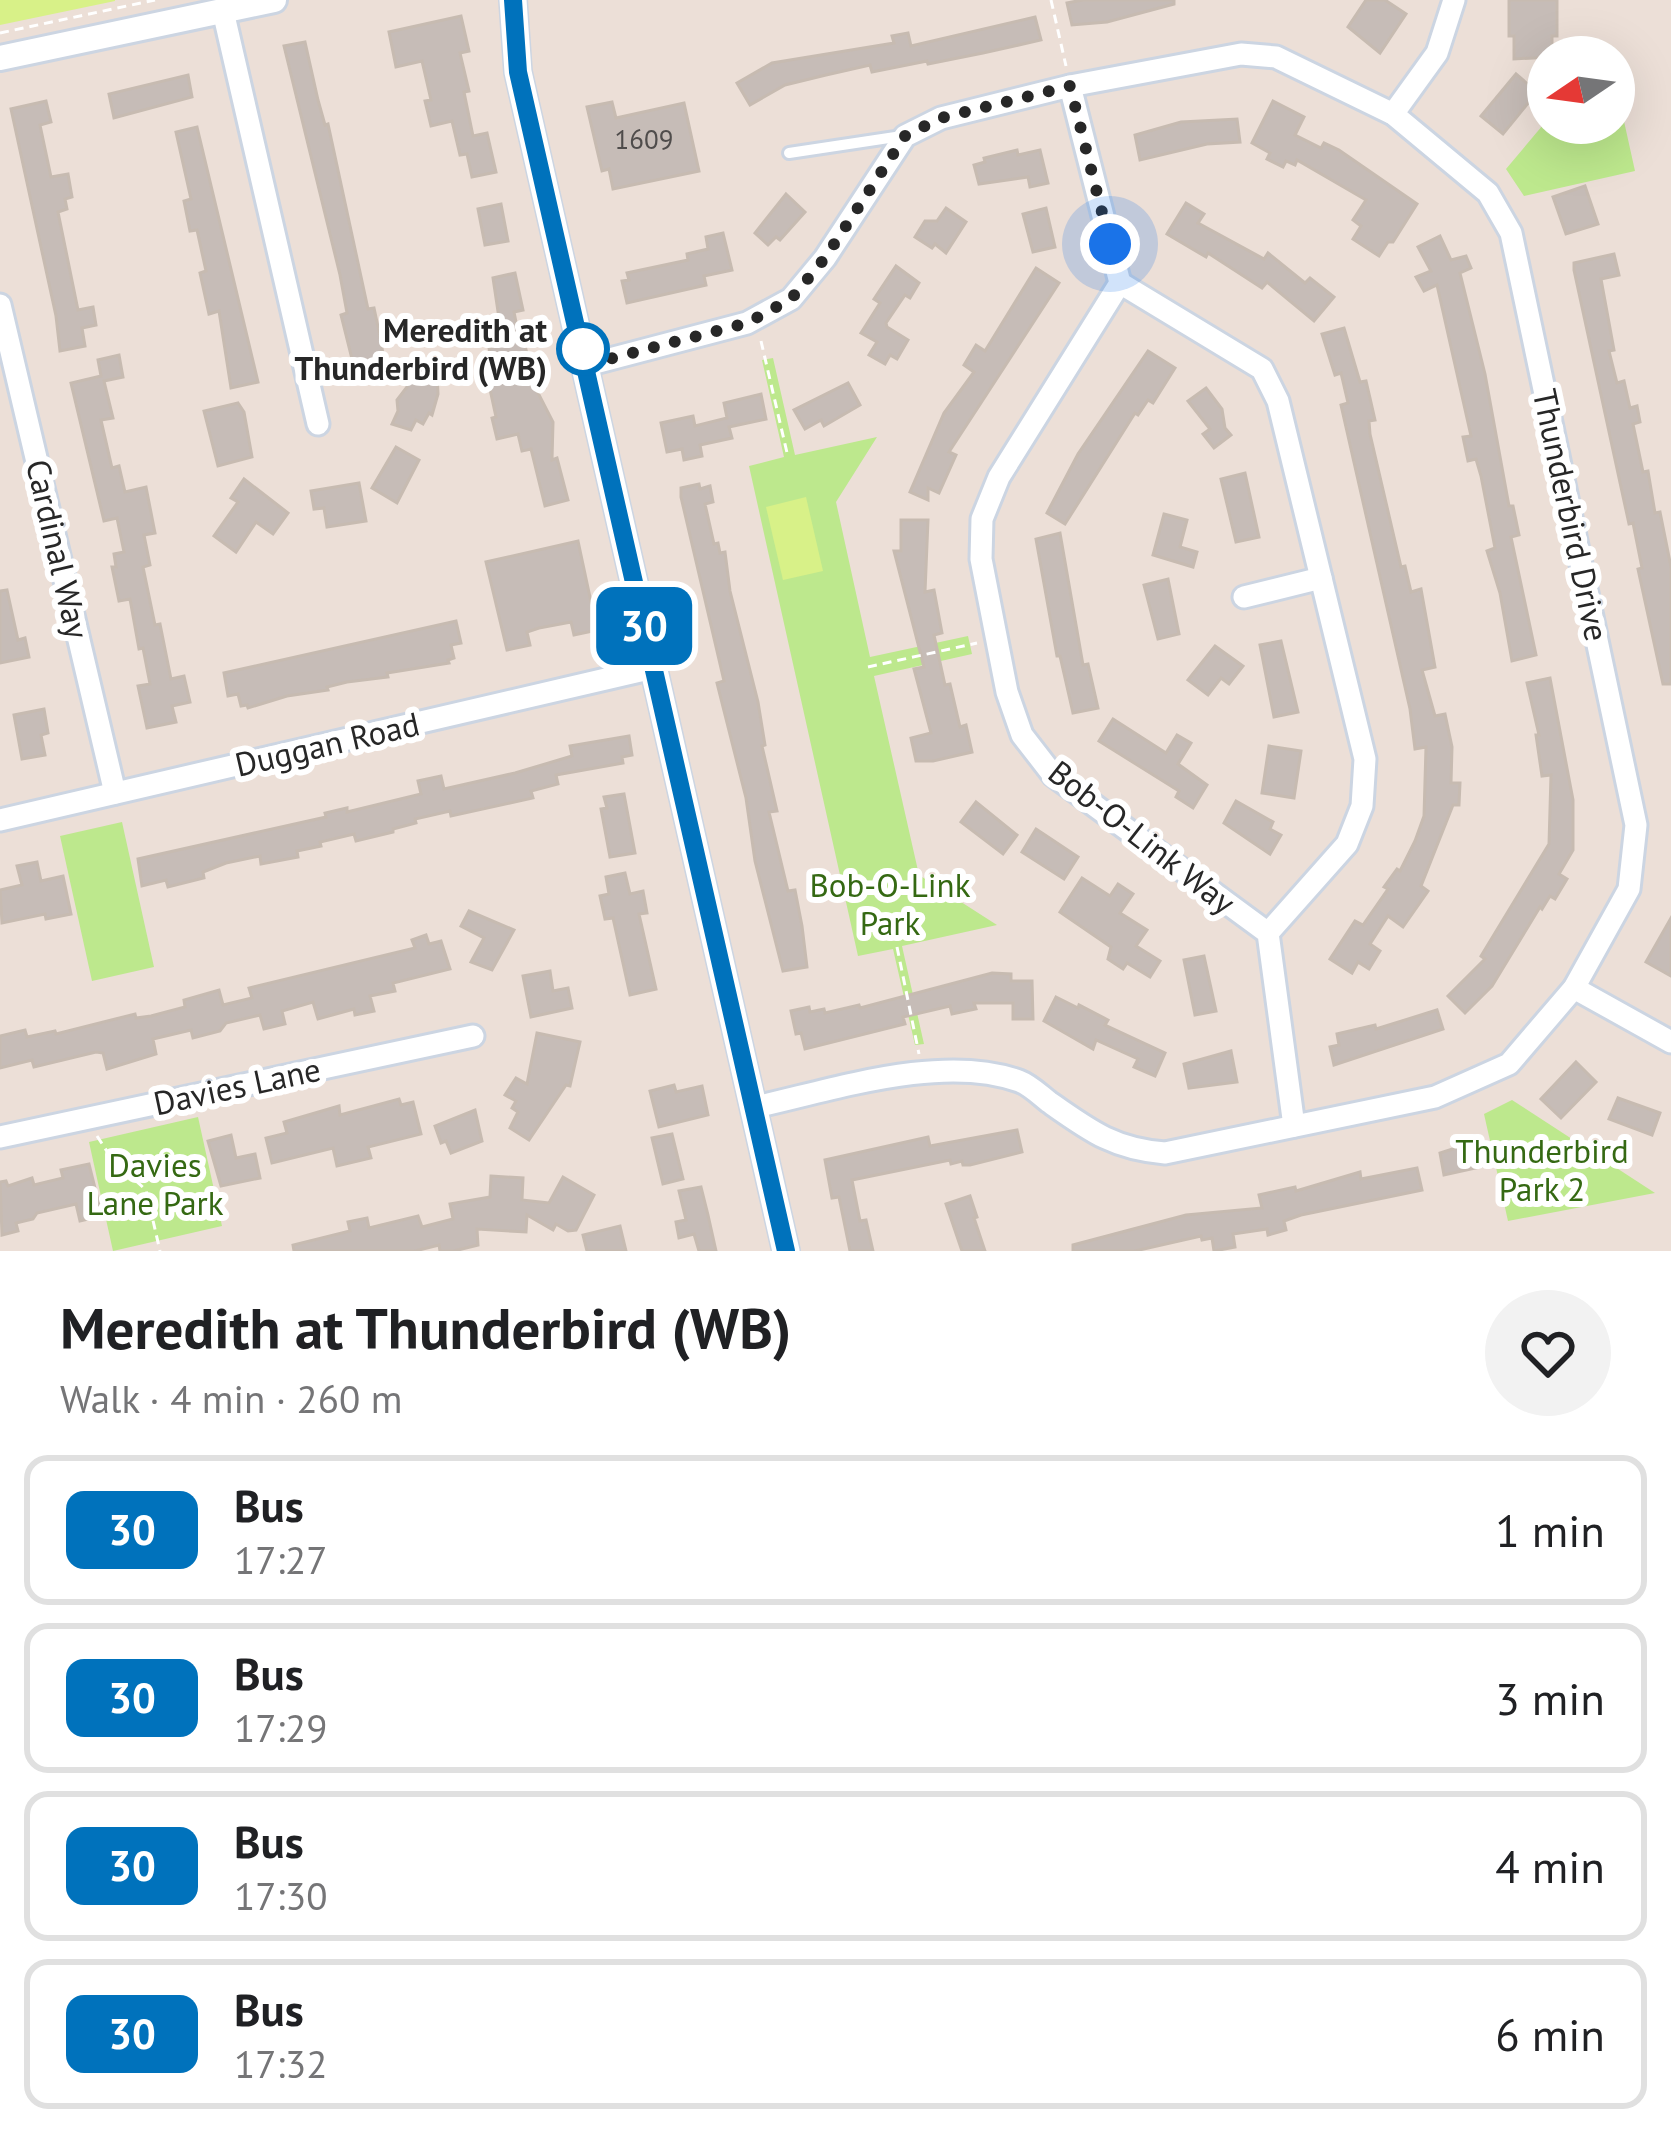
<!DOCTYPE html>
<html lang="en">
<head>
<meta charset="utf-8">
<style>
	body { margin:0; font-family:"PT Sans",sans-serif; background:#f2f2f2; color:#202124; height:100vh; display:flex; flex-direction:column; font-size:45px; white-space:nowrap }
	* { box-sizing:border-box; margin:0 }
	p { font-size:39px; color:#757577 }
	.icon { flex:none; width:66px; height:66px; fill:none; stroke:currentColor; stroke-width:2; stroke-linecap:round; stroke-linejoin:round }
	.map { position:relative; height:1251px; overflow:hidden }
	.details { display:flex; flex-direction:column; background:#fff; flex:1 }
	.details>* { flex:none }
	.badge { padding:0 24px; border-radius:18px; font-size:42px; line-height:78px }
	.needle { width:78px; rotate:257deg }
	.tools { position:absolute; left:1527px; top:36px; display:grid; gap:24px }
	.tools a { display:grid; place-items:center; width:108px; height:108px; border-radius:50%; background:#fff; box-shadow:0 12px 48px #0002; font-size:60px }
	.you { position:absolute; width:60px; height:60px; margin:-30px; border:9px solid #fff; border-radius:50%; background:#1a73e8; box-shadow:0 0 0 18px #1a73e833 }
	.map>.badge { position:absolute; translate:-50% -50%; box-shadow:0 0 0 6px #fff }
	.round { display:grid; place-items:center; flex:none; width:126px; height:126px; border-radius:63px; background:#f2f2f2 }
	.summary { display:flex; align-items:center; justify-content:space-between; height:204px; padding:0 60px }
	h1 { font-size:57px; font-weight:700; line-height:90px }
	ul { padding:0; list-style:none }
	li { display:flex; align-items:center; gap:36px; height:150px; margin:0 24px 18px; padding:0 36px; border:6px solid #e0e0e0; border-radius:24px }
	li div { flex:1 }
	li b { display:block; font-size:45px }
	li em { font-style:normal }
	li .badge { min-width:132px; font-weight:700; text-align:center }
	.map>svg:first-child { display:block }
</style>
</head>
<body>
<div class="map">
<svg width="1671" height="1251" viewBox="0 0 1671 1251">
	<rect width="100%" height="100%" fill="#ecdfd7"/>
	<g fill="#bde88d">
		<path d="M1614,76l21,95 -111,25 -18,-27 42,-50v4h66z"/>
		<path d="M773,358l22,97 82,-18 -41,65 34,155 98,-21 4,18 -98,22 45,199 78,50 -95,21 22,98 -9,1 -22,-96 -35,7 -109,-490 35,-9 -22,-97z"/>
		<path d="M122,822l32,145 -62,14 -32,-145z"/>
		<path d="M1512,1100l143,93 -147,28 -24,-107z"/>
		<path d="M198,1117l24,109 -109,25 -24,-109z"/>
	</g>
	<g fill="#d8f188">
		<path d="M0,0h115v1l-115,24z"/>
		<path d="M806,497l17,74 -40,9 -17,-73z"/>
	</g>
	<g fill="#c6bcb7" stroke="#c7bbb1" stroke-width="3">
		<path d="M1082,0h92v4l-67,18 -35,3 -5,-22z"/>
		<path d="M1366,0h19l21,14 -26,39 -32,-26z"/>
		<path d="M1509,0h48v36h-5v21l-38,2v-23h-5z"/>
		<path d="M461,16l8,35 -9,2 9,38 -5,1 9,44 14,-3 9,39 -24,5 -5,-23 -7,1 -8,-34 -21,5 -6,-25 6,-1 -9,-39 -26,6 -7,-35z"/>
		<path d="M1035,17l6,23 -58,13 -55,11 -1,-3 -55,11 -2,-7 -44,10 -41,10 -35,20 -13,-22 35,-20 122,-20 -2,-7 16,-3 3,13z"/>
		<path d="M305,42l13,58 7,25 3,-1 40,185 6,-1 6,28 4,24 -30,7 -13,-52 6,-2 -7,-38 -56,-229z"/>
		<path d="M1516,74l21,18 -34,42 -22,-18z"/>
		<path d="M188,75l4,22 -78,21 -5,-24z"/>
		<path d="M46,101l5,21 -11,3 11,52 17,-3 4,23 -7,2 2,10 -9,3 20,98 15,-3 3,18 -14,3 3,18 -25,5 -4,-35 -45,-207z"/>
		<path d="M1273,101l31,16 -9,18 26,13 3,-5 15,7 78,54 -24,38h-5l-9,14 -26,-17 8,-13 -8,-6 13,-20 -69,-40 -2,5 -9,-4 -3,6 -16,-8 3,-6 -18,-10z"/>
		<path d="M612,102l4,16 68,-15 15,68 -86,18 -4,-20 -7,2 -15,-64z"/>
		<path d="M1237,119l3,23 -33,2 -67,16 -5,-25 46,-13z"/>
		<path d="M197,127l61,255 -27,6 -12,-77 -10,3 -9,-41 6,-2 -9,-41 -7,1 -6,-30 7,-2 -15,-67z"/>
		<path d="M1017,150l1,5 22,-5 8,33 -18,4 -2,-10 -49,7 -5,-19 11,-3 -1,-4z"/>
		<path d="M1585,186l13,38 -32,10 -13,-37z"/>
		<path d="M786,194l19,18 -25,28 -4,-3 -8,8 -13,-12z"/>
		<path d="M1186,203l18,11 -6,9 66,36 4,-6 37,30 5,-5 24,19 -20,24 -47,-39 -5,6 -54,-35 -2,4 -39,-23z"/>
		<path d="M501,204l7,37 -23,4 -7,-36z"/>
		<path d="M946,208l20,14 -20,31 -11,-9 -3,4 -17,-11 10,-16h12z"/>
		<path d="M1046,208l9,39 -22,5 -10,-38z"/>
		<path d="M723,233l9,37 -28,6 2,9 -79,18 -5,-22 7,-1 -2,-7 61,-13 -1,-6 21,-5 -2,-12z"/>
		<path d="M1440,236l11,24 15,-4 5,12 -11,5 25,101 24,132h4l6,29 -8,2 25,118 -24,6 -12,-68 -13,-42 8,-3 -14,-72 -5,-17 -8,2 -5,-24 8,-1 -34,-151 -13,6 -8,-14 15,-6 -13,-24z"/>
		<path d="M1614,254l5,21 -18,4 13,71 -5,1 8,32 7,-2 6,27 7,-2 3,16 -7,2 10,48 5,-1 7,42 5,-1 11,55v117h-8l-25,-115 4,-1 -9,-45 -4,1 -55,-254v-7z"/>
		<path d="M896,266l23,17 -9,15 -5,-3 -19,28 1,4 21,13 -11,19 -7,-4 -5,9 -16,-9 8,-13 -16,-9 19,-30 -6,-4z"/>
		<path d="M1036,268l23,15 -110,169 7,3 -17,38 -11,-5v12l-18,-8 34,-79 30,-41 -10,-7 12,-20 9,6z"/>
		<path d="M515,273l8,37 -9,2 6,30 4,-1 7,30 10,-2 4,18 -9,2 17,33 -1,38 5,-2 11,42 -23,6 -14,-57 -9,2 -4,-17 -21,5 -5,-21 4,-1 -8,-37 7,-2 -6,-30 14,-3 -10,-67z"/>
		<path d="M1344,328l16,54 6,-1 4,17 5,22 -6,1 1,13 31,133 4,-1 6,26 10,-3 14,78 -13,3 13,46 10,-2 7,33 -1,36h9l-1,22h-6l-32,81 7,5 -25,36 -15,-11 -18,28 10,7 -11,18 -11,-7 -6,11 -22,-14 25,-38 8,4 25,-36 -4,-2 13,-18 3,2 15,-30 9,-25 2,-69 -11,2 -5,-40 -69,-304 7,-2 -7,-30 -6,2 -13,-41z"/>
		<path d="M1148,351l27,17 -22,35 -5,-3 -10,15 -3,-2 -70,111 -18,-11 31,-59z"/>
		<path d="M119,355l4,22 -19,4 9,37 -12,2 11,48 7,-2 6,26 21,-5 9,46 -11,2 6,30 -7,2 12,58 5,-1 11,55 13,-3 6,26 -18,4 4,16 -29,6 -9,-42 12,-2 -7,-36 -4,1 -9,-50 -11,2 -7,-34h4l-2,-13 10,-2 -7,-34 -13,3 -33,-138 30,-7 -3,-16z"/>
		<path d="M429,364l8,7 1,23 -6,21 -3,-2 -6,11 -7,-4 -5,10 -19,-6 6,-13 -1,-11 10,-13 2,-16z"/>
		<path d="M848,383l12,22 -36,21 -3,-6 -16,9 -11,-19z"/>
		<path d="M1206,388l16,21 3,19 6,7 -17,13 -11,-14 7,-5 -22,-28z"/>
		<path d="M761,394l5,25 -37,8 3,11 -32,7 2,11 -18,4 -2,-11 -15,3 -6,-29 32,-7 2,10 32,-8 -3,-15z"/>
		<path d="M238,403l6,9 8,45 -34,9 -14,-55z"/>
		<path d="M396,447l23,13 -22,43 -25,-15z"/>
		<path d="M1245,473l14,64 -23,5 -15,-63z"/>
		<path d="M244,479l44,34 -15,21 -17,-12 -20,30 -22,-16 24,-34 -7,-4z"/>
		<path d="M359,483l7,38 -39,6 -3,-19 -10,1 -3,-18z"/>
		<path d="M699,484l1,5 10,-3 3,16 -8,2 9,40 4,-1 2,10 5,-1 5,39 28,111 7,43 -3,1 15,65 -8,1 19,79 7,-1 7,36 5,41 -24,4 -28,-110 -9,-63 -29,-115 7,-2 -43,-184v-9z"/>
		<path d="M1164,514l23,6 -7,27 17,5 -4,15 -40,-12z"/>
		<path d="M901,520h27l-3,72 9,-2 8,43 -8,2 11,50 5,-1 10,43 6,-2 6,27 -39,9h-17l-5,-23 20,-5 -17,-64 10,-2 -30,-116h7z"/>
		<path d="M1060,533l23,132 5,-1 10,44 -25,5 -13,-57h-3l-21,-117z"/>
		<path d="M578,541l19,89 -23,5 -3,-13 -32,6 -12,4 3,13 -23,5 -21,-88z"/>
		<path d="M1168,579l11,55 -21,5 -14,-54z"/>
		<path d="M7,590l11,50 7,-2 4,19 -29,6v-72z"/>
		<path d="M456,621l5,22 -10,2 3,13 -6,2 1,3 -62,10 1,4 -41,5 -20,5 1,3 -41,6 -39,12 -1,-3 -6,1 -3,-12 -10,2 -4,-23z"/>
		<path d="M1281,641l17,71 -24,5 -14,-72z"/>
		<path d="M1215,646l28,20 -14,18 -8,-6 -13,17 -20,-15z"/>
		<path d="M1550,678l23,122v50l-14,24 8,5 -12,20 -5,-3 -8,13 -2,-2 -48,79 -27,27 -17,-17 37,-37 -4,-3 68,-112 2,-69 -9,1 -6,-41h3l-12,-52z"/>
		<path d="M44,709l4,24 -7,2 4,20 -23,4 -8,-44z"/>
		<path d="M1113,719l53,34 11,-18 14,8 -13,21 29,21 -14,23 -17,-11 3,-6 -80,-50z"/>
		<path d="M629,736l3,19 -10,2 1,6 -67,12 2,9 -27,7 2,7 -82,18 -1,-5 -35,8 1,4 -23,6v3l-37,9 -2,-7 -34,8 1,4 -24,5 1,6 -37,7 -1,-8 -34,7 -23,9 1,6 -36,9 -2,-7 -24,6 -4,-27 188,-42 -1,-4 22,-5v4l74,-18 -3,-13 23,-5 3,13 71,-16 57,-17 -2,-10z"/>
		<path d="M1269,746l32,5 -7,47 -32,-5z"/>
		<path d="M624,794l11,59 -25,4 -9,-48 6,-1 -3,-11z"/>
		<path d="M1236,801l37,21 -3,7 11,6 -11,19 -46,-31z"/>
		<path d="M976,802l41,33 -14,19 -42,-32z"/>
		<path d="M1036,829l42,28 -14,22 -42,-27z"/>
		<path d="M37,862l4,19 22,-5 8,38 -25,5 -1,-5 -43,9 -2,-33 22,-5 -5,-19z"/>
		<path d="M625,873l5,21 13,-3 4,22 -8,1 17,75 -26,6 -17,-77 -8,1 -5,-23 9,-2 -3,-17z"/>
		<path d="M1082,878l28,18 8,-12 15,10 -13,19 27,17 -11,16 24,15 -10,16 -23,-14 -4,6 -15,-10 3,-12 -51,-35z"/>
		<path d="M469,911l45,19 -22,40 -21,-8 13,-24 -23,-12z"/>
		<path d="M1671,918v58l-25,-14z"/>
		<path d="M426,935l3,9 12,-3 9,28 -57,14 2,8 -25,5 4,15 -19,4 -1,-6 -36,10 -5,-17 -31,9 3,13 -21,5 -4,-14 -34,8 -6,8 -27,7 -2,-8 -38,9 3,15 -49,15 -4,-16 -7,-1 -62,15 -2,-7 -32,8v-32l25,-6 2,7 28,-6 1,3 79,-20 1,4 15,-2 34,-9 -1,-7 35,-10 4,15 29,-7 -3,-10 166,-40 -3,-8z"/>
		<path d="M1204,956l12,55 -21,4 -11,-55z"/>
		<path d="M550,971l3,20 15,-3 4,20 -41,9 -8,-41z"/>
		<path d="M992,973l19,1v7h21l1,38h-20v-16h-39l2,6 -24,5 -2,-8 -47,11 2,7 -100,25 -4,-16 -5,1 -5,-23 18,-4 1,5 14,-3 1,4 34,-8 1,3z"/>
		<path d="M1056,997l22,11 1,-3 29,15 -3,5 60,28 -10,23 -21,-9 4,-8 -42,-19 -3,9 -49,-28z"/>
		<path d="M1437,1010l6,19 -109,36 -4,-18 9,-2 -2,-11 38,-9 1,4z"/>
		<path d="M537,1033l43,9 -10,44 -4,-1 -37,55 -19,-12 8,-16 -6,-4 4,-7 -11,-6 11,-17 11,6z"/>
		<path d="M1231,1051l6,31 -48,6 -5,-24z"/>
		<path d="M1576,1062l20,20 -35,36 -20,-19z"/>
		<path d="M674,1085l2,7 26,-6 6,29 -49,12 -9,-36z"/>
		<path d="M1618,1098l42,15 -8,22 -43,-16z"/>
		<path d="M399,1099l2,6 12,-3 8,32 -53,13 3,11 -34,8 -4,-18 -61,15 -6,-25 21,-5 -3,-11 55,-16 1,9z"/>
		<path d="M475,1110l7,31 -31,12 -5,-12 -5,2 -6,-17z"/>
		<path d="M1017,1130l5,22 -52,13h-7l-1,-4 -11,3 -1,-4 -98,20 8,41 6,-1 7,31h-23l-11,-54 -7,1 -7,-38 103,-23 2,9z"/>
		<path d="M672,1134l11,45 -20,5 -11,-46z"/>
		<path d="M231,1135l5,23 19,-4 5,24 -39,8 -13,-45z"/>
		<path d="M1471,1143l5,6 13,-3 4,18 -49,11 -4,-22z"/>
		<path d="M89,1164l13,52 -22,5 -4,-17 -39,9 -4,6 -17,4 2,8 -16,4 -2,-53 6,-1 2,5 24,-8 2,7 29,-7 -2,-8z"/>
		<path d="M1417,1168l5,22 -121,25 -17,6 2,9 -18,5 -1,-6 -34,5 2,13 -21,4 -2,-13 -10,2 -1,-4 -66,15h-62v-6l113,-30 76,-7 -3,-13 36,-8 1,4 64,-19 1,7z"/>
		<path d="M491,1176l32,2 -1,22 27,3 14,-26 31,18 -18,35 -8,1 -12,-7 -3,6 -26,-15 -1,17 -49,-3 1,16 -24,6h-14l-1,-6 -24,6h-121l-1,-6 57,-14 -2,-9 19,-4 2,10 49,-12 4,11 31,-8 -3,-15 40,-7z"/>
		<path d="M701,1187l7,28 8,36h-17l-5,-17 -15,4 -3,-16 10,-2 -7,-29z"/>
		<path d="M970,1196l7,21 -3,1 11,33h-23l-16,-47z"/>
		<path d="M620,1226l6,25h-39l-4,-16z"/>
	</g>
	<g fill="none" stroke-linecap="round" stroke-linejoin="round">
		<defs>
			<path id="service" d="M789,153l113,-17"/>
			<g id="minor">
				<path d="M223,11l95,413"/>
				<path d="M1070,86l50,197 -121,194 -17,42 -1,40 26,133 15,43 31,40 215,158 26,193"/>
				<path d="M1393,114l44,-61 17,-53"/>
				<path d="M1120,283l142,86 16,32 87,358 -3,47 -15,38 -79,89"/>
				<path d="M0,305l115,488"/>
				<path d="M587,365l160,-42 44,-24 34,-41 80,-122 36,-18 129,-32 171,-32 35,3 117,57 95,79 23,40 125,592 -7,64 -55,99 -65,76 -74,33 -270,56c-51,-4 -75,-22 -116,-51 -9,-7 -19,-17 -30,-21 -77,-28 -186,9 -264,26"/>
				<path d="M1244,597l77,-19"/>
				<path d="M0,820l653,-152"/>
				<path d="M1574,988l97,54"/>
				<path d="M0,1137l473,-101"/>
			</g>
			<g id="tertiary">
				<path d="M513,0l5,72 268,1179"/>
				<path d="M0,58l274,-58"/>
			</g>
		</defs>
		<use href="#service" stroke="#ccd5e2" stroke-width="16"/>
		<use href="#minor" stroke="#ccd5e2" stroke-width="27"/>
		<use href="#tertiary" stroke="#ccd5e2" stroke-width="30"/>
		<g stroke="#fff" stroke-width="3" stroke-dasharray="9 6" stroke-linecap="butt">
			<path d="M1051,0l15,66"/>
			<path d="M0,33l155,-33"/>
			<path d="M761,341l27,116"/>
			<path d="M868,667l109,-24"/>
			<path d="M897,947l22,107"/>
			<path d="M97,1136l15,23 34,31 14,61"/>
		</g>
		<use href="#service" stroke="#fff" stroke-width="10"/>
		<use href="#minor" stroke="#fff" stroke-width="21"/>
		<use href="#tertiary" stroke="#fff" stroke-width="24"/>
	</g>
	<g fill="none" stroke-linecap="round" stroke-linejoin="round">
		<defs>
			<path id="line" d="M513,0l5,72 268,1179"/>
		</defs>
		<use href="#line" stroke="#fff" stroke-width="27"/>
		<use href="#line" stroke="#0072bc" stroke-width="18"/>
		<path stroke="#272727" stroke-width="12" stroke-dasharray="0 21.6" d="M583,349l3,16 161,-42 44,-24 34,-41 80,-122 36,-18 129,-32 40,158"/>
	</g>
	<circle fill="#fff" stroke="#0072bc" stroke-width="6" cx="583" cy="349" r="24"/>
	<g text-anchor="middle" stroke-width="12" stroke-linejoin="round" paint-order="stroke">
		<g font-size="27" fill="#4f4c4b">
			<text x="644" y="149">1609</text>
		</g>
		<g font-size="33" font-weight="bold" fill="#272727" stroke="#fff" text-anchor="end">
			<text x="547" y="342">Meredith at<tspan x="547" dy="38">Thunderbird (WB)</tspan></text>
		</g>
		<g font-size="33" fill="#272727" stroke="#fff">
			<text transform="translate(1571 515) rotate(78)" y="12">Thunderbird Drive</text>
			<text transform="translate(58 549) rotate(77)" y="12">Cardinal Way</text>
			<text transform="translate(327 744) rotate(-13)" y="12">Duggan Road</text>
			<text transform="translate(1142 837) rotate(38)" y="12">Bob-O-Link Way</text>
			<text transform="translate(237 1086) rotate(-12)" y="12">Davies Lane</text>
		</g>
		<g font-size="33" fill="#356913" stroke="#fff">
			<text x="890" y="897">Bob-O-Link<tspan x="890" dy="38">Park</tspan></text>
			<text x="1542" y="1163">Thunderbird<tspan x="1542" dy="38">Park 2</tspan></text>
			<text x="155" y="1177">Davies<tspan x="155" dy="38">Lane Park</tspan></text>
		</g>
	</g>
</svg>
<div class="tools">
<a><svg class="needle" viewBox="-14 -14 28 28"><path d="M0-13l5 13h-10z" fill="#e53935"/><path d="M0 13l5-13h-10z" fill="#757577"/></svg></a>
</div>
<div class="you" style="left:1110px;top:244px"></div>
<b class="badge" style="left:644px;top:626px;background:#0072bc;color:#fff">30</b>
</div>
<section class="details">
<div class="summary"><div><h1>Meredith at Thunderbird (WB)</h1><p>Walk · 4 min · 260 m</p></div><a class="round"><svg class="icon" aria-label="heart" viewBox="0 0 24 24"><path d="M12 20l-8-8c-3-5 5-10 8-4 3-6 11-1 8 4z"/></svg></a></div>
<ul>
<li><span class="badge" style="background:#0072bc;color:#fff">30</span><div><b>Bus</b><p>17:27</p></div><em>1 min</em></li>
<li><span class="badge" style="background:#0072bc;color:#fff">30</span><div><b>Bus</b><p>17:29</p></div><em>3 min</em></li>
<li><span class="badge" style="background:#0072bc;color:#fff">30</span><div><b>Bus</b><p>17:30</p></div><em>4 min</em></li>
<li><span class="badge" style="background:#0072bc;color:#fff">30</span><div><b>Bus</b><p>17:32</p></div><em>6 min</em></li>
</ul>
</section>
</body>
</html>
